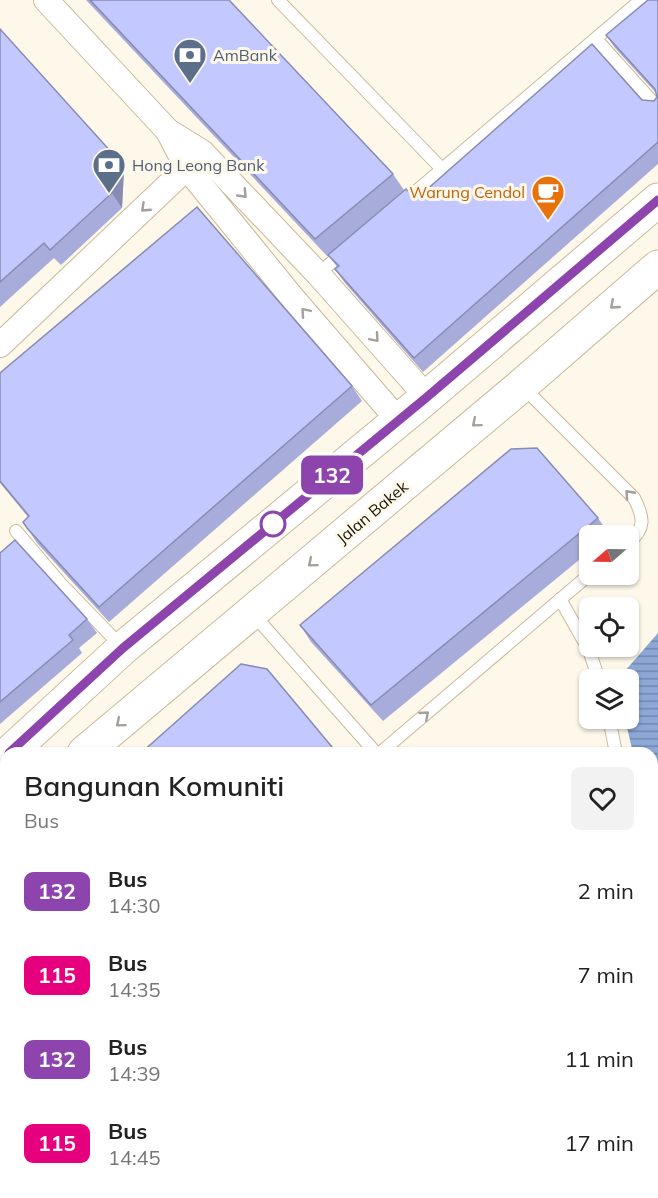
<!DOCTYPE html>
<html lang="en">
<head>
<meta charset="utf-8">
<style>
	body { margin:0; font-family:Mulish,sans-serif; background:#f2f2f2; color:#222; height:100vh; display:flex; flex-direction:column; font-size:22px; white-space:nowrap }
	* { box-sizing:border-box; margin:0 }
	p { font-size:20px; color:#767676 }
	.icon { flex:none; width:33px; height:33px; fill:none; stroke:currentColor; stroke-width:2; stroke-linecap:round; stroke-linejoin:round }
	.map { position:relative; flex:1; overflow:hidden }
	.panel { position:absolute; left:0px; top:747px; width:658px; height:452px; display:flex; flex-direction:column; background:#fff; border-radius:18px 18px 0 0; box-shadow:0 2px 4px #0004 }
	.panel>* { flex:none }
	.badge { padding:0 12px; border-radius:9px; font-size:21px; line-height:39px }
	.needle { width:39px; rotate:250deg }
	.fabs { position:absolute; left:579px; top:525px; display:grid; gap:12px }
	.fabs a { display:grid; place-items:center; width:60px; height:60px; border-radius:9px; background:#fff; box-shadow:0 2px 4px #0004; font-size:30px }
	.map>.badge { position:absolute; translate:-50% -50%; box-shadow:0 0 0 3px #fff }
	.round { display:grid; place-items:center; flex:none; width:63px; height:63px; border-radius:9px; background:#f2f2f2 }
	.headline { display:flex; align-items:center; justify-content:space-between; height:102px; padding:0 24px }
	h1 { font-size:28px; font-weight:600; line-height:45px }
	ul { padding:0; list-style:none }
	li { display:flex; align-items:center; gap:18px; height:84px; padding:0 24px }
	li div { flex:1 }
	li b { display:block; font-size:22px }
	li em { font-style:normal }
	li .badge { min-width:66px; font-weight:700; text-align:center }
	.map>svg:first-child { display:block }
</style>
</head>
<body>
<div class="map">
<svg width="658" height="1198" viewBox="0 0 658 1198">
	<defs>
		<pattern id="water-rules" width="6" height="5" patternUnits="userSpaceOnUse" patternTransform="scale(1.5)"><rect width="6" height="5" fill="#8da8d7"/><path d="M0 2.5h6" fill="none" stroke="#7287ac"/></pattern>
	</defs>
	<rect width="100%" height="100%" fill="#fef8ea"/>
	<path fill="#feeac1" d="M653,1162l5,7v29h-329l-3,-5 326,-1z"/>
	<path fill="url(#water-rules)" d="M658,633v230l-6,-24v-86h-19l-8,-34 3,-1v-38l-10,-1z"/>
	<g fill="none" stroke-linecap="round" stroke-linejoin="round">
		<defs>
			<g id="lane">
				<path d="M278,0l164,169"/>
				<path d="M596,39l62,69"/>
				<path d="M400,205l241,-205"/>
				<path d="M318,274l27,-23"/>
				<path d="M523,387l111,111c10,19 12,31 -6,45"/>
				<path d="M16,531l45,53 61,63"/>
				<path d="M560,599l29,51 10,30"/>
				<path d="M253,614l123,139"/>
				<path d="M609,718l7,35"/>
				<path d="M380,753l210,-179"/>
				<path d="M652,922l6,21"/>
			</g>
			<g id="street">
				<path d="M46,0l122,131 34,21 116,122 109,123"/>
				<path d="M168,131l19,37 104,128 107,124"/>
				<path d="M0,345l197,-187"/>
				<path d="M0,778l6,7"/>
				<path d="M0,854l6,7"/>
				<path d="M265,1192l2,6"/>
				<path d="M306,1192l3,6"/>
				<path d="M32,1198l7,-6"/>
			</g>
			<g id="highway">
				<path d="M9,753l114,-105 304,-251 231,-197"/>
				<path d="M84,753l437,-367 137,-119"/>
				<path d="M0,826l6,-5"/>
			</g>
		</defs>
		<use href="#lane" stroke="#c9b998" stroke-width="14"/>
		<use href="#street" stroke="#c9b998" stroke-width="26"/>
		<use href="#highway" stroke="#c9b998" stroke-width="35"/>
		<use href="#lane" stroke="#fff" stroke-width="12"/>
		<use href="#street" stroke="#fff" stroke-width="24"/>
		<use href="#highway" stroke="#fff" stroke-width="33"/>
	</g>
	<g fill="#a8acda">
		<path d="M86,0h143l164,174 11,16 -77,66z"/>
		<path d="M658,0v164l-235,208 -78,-89 -10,-14 3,-1 -10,-13 88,-56 226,-99 12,1 3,-4 -1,-4 -41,-45 -9,-13z"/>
		<path d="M0,29l113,125 11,15 -2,39 -61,57 -7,-7 -54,49z"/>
		<path d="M0,373l352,13 10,15 -253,221 -72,-79 -10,-15 1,-11 -28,-34z"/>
		<path d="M598,518l11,16 -1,2h-18v15l-207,170 -72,-79 -11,-17z"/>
		<path d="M0,553l87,66 10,14 -18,15 3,5 -82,71z"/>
		<path d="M332,747l4,6h-195z"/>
		<path d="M0,920l6,7v258l-6,5z"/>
	</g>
	<path fill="#888cb2" d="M113,154l11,15 -2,39 -10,-15z"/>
	<g fill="#c3c8fe" stroke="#888cb2" stroke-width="1.5">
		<path d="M90,0h139l164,174 -78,65z"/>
		<path d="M648,0h10v142l-244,216 -79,-89 4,-3 -11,-11 78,-66 10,10 176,-155 50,56 12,1 3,-4 -2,-8 -49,-54z"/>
		<path d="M0,29l113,125 -1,39 -62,57 -6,-7 -44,39z"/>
		<path d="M197,207l155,179 -253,221 -72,-79 -4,-6 6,-6 -29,-35v-108z"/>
		<path d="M537,448l61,70 -227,187 -71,-80 211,-176z"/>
		<path d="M15,540l72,79 -18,16 4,5 -73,62v-149z"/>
		<path d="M241,664l26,5 65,78 -7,6h-184z"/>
		<path d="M0,920l6,7v233l-6,5z"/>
		<path d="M71,1192h145l5,6h-153z"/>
	</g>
	<defs><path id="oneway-chevron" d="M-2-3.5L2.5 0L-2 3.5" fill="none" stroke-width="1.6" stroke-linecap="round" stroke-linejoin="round" transform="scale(1.5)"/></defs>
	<g stroke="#a3a09b">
		<use href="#oneway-chevron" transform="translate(243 194) rotate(46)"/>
		<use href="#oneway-chevron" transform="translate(145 208) rotate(137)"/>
		<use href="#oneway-chevron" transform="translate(614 305) rotate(139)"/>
		<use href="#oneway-chevron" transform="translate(305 312) rotate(-131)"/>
		<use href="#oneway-chevron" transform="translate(375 338) rotate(49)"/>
		<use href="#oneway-chevron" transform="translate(476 423) rotate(140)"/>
		<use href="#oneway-chevron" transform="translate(629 494) rotate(-132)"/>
		<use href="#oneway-chevron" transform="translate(312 563) rotate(140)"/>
		<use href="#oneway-chevron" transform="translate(425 715) rotate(-41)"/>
		<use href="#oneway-chevron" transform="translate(120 723) rotate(140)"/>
	</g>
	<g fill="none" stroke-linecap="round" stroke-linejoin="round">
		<defs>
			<path id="line" d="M9,753l114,-105 304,-251 231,-197"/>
		</defs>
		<use href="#line" stroke="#fff" stroke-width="14"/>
		<use href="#line" stroke="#8e44ad" stroke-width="9"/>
	</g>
	<defs>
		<symbol id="bank-pin" viewBox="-11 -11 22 30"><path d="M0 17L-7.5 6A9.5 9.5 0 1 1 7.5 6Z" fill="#5c6f8a" stroke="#fef8ea"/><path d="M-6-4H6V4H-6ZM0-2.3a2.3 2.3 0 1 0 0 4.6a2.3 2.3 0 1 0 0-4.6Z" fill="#fff"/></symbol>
		<symbol id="cafe-pin" viewBox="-11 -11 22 30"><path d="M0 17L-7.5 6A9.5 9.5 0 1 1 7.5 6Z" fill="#e8710a" stroke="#fef8ea"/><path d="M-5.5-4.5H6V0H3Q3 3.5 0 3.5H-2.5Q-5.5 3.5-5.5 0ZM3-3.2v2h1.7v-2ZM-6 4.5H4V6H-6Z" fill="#fff"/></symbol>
	</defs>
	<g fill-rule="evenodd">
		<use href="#bank-pin" x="171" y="36" width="38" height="52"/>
		<use href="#bank-pin" x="90" y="146" width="38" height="52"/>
		<use href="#cafe-pin" x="529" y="173" width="38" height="52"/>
	</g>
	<circle fill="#fff" stroke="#8e44ad" stroke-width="3" cx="273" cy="524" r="12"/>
	<g text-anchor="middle" stroke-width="6" stroke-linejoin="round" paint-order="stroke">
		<g font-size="16" fill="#4e5e75" stroke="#fef8ea" text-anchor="start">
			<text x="213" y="61">AmBank</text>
			<text x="132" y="171">Hong Leong Bank</text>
		</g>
		<g font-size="16" fill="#c56008" stroke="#fef8ea" text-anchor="end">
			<text x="525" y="198">Warung Cendol</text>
		</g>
		<g font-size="16" fill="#181206" stroke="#fef8ea">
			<text transform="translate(372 512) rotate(-40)" y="6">Jalan Bakek</text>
		</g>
	</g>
</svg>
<div class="fabs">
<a><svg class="needle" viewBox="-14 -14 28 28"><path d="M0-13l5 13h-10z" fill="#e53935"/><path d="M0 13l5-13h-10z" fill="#767676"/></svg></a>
<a><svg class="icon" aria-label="locate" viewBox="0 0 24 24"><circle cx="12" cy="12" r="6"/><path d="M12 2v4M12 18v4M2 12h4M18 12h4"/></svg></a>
<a><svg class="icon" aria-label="layers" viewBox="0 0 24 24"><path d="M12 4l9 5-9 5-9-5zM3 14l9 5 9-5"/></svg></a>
</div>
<b class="badge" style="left:332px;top:475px;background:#8e44ad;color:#fff">132</b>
<section class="panel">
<div class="headline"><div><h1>Bangunan Komuniti</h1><p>Bus</p></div><a class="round"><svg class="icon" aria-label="heart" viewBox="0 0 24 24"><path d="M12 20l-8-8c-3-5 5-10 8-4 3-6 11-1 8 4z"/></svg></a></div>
<ul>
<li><span class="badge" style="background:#8e44ad;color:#fff">132</span><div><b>Bus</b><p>14:30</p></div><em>2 min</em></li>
<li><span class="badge" style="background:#e6007e;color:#fff">115</span><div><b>Bus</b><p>14:35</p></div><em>7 min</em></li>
<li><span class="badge" style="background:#8e44ad;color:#fff">132</span><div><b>Bus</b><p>14:39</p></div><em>11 min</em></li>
<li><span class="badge" style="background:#e6007e;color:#fff">115</span><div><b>Bus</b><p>14:45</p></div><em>17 min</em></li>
</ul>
</section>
</div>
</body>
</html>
